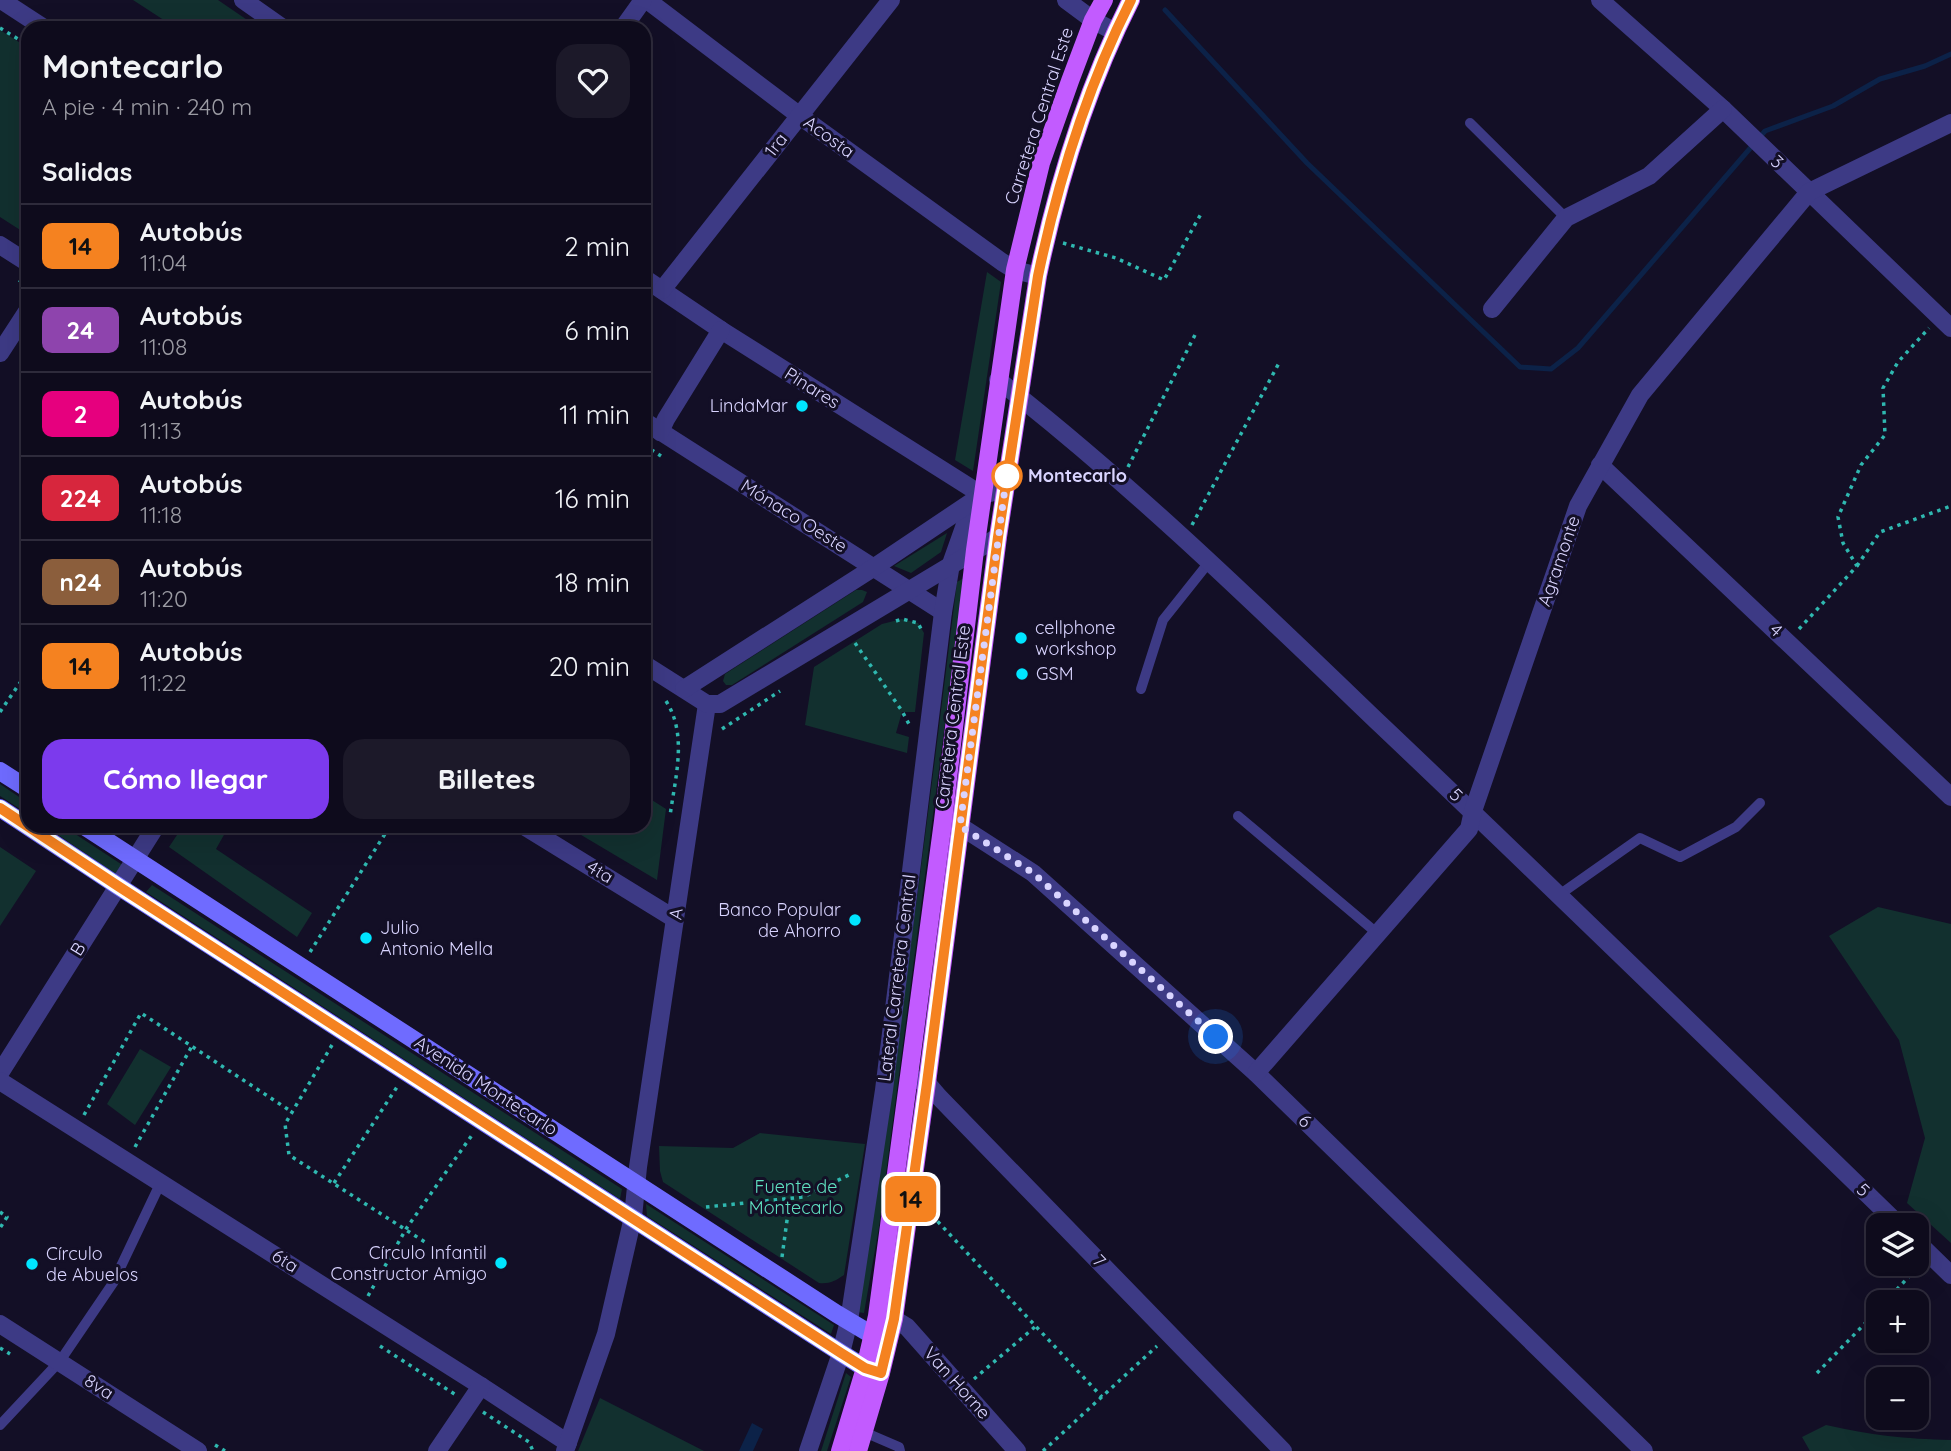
<!DOCTYPE html>
<html lang="es">
<head>
<meta charset="utf-8">
<style>
	body { margin:0; font-family:Quicksand,sans-serif; background:#1c1929; color:#f1f3f6; height:100vh; display:flex; flex-direction:column; font-size:26px; white-space:nowrap }
	* { box-sizing:border-box; margin:0 }
	p { font-size:23px; color:#9b9ba3 }
	.icon { flex:none; width:38px; height:38px; fill:none; stroke:currentColor; stroke-width:2; stroke-linecap:round; stroke-linejoin:round }
	.map { position:relative; flex:1; overflow:hidden }
	.details { position:absolute; left:21px; top:21px; width:630px; height:812px; display:flex; flex-direction:column; background:#0e0b1c; border-radius:21px; box-shadow:0 7px 28px #0002,0 0 0 2px #2e2b3b }
	.details>* { flex:none }
	.badge { padding:0 14px; border-radius:10px; font-size:24px; line-height:46px }
	.fabs { position:absolute; left:1866px; top:1213px; display:grid; gap:14px }
	.fabs a { display:grid; place-items:center; width:63px; height:63px; border-radius:14px; background:#0e0b1c; box-shadow:0 7px 28px #0002,0 0 0 2px #2e2b3b; font-size:35px }
	.you { position:absolute; width:35px; height:35px; margin:-18px; border:5px solid #fff; border-radius:50%; background:#1a73e8; box-shadow:0 0 0 10px #1a73e833 }
	.map>.badge { position:absolute; translate:-50% -50%; box-shadow:0 0 0 4px #fff }
	h2 { padding:0 21px; font-size:26px; line-height:63px }
	.round { display:grid; place-items:center; flex:none; width:74px; height:74px; border-radius:21px; background:#1c1929 }
	.overview { display:flex; align-items:center; justify-content:space-between; height:119px; padding:0 21px }
	h1 { font-size:33px; font-weight:800; line-height:52px }
	.action { display:flex; gap:14px; margin-top:auto; padding:14px 21px }
	.action a { flex:1; height:80px; border-radius:21px; background:#7c3aed; color:#fff; font-size:28px; font-weight:800; line-height:80px; text-align:center }
	.action a+a { background:#1c1929; color:#f1f3f6 }
	ul { padding:0; list-style:none }
	li { display:flex; align-items:center; gap:21px; height:84px; padding:0 21px; border-top:2px solid #2e2b3b }
	li div { flex:1 }
	li b { display:block; font-size:26px }
	li em { font-style:normal }
	li .badge { min-width:77px; font-weight:700; text-align:center }
	.map>svg:first-child { display:block }
</style>
</head>
<body>
<div class="map">
<svg width="1951" height="1451" viewBox="0 0 1951 1451">
	<rect width="100%" height="100%" fill="#130f26"/>
	<g fill="#12302f">
		<path d="M133,0h85l41,28h-83z"/>
		<path d="M0,30l28,18v187l-28,-18z"/>
		<path d="M987,272l14,10 -28,189 -18,-11z"/>
		<path d="M947,533l-6,19 -30,21 -17,-7z"/>
		<path d="M964,578l-85,649 -15,86 -7,-1c39,-243 70,-486 100,-730z"/>
		<path d="M856,590h6l5,2 -4,10 -131,83h-6l-3,-4 2,-7z"/>
		<path d="M902,619l16,4 6,10 -9,79h-13l-6,21 13,4 -2,16 -102,-28 9,-58 68,-43z"/>
		<path d="M0,784l28,19v11l-28,-18z"/>
		<path d="M644,795l22,14 -9,71 -91,-54h78z"/>
		<path d="M45,826h18l61,40 -5,10z"/>
		<path d="M183,826h46l-13,23 96,64 -15,24 -128,-90z"/>
		<path d="M0,847l36,24 -36,55z"/>
		<path d="M152,885l470,304 -2,10 -474,-307z"/>
		<path d="M1878,907l73,17v319l-44,-40 18,-65 -26,-98 -70,-104z"/>
		<path d="M140,1049l31,18 -36,58 -28,-21z"/>
		<path d="M760,1133l105,11 -21,131c-9,6 -14,9 -25,8l-156,-101 -3,-11 -1,-25 74,2z"/>
		<path d="M646,1204l188,121 -3,9 -184,-118z"/>
		<path d="M846,1373l5,4 -24,74h-6z"/>
		<path d="M600,1398l104,53h-126z"/>
		<path d="M1826,1425c45,10 79,14 125,15v11h-141l-8,-14z"/>
	</g>
	<path fill="#0c2248" d="M752,1423l11,6 -10,22h-14z"/>
	<g fill="none" stroke-linecap="round" stroke-linejoin="round">
		<path stroke="#0c2248" stroke-width="5" d="M1165,10l142,153 213,204 31,2 27,-21 187,-217 68,-25 47,-27 45,-13 26,-12"/>
		<g stroke="#2fb8b0" stroke-width="3.5" stroke-dasharray="3.5 5" stroke-linecap="butt">
			<path d="M0,28l28,17"/>
			<path d="M1063,243l53,15 48,22 38,-68"/>
			<path d="M19,280l9,6"/>
			<path d="M644,445l17,11"/>
			<path d="M1128,467l69,-136"/>
			<path d="M1192,525l87,-162"/>
			<path d="M1857,566l23,-34 71,-26"/>
			<path d="M896,621l6,-2 16,4 4,8"/>
			<path d="M1799,629l58,-63 -14,-23 -5,-26 23,-52 24,-30 -2,-47 15,-26 31,-34"/>
			<path d="M855,643l47,68 8,15"/>
			<path d="M666,701c22,34 9,77 4,115"/>
			<path d="M0,712l28,-41"/>
			<path d="M722,729l58,-38"/>
			<path d="M310,952l80,-126"/>
			<path d="M332,1045l-47,79 4,31 139,89"/>
			<path d="M84,1115l57,-102 151,99"/>
			<path d="M135,1147l57,-101"/>
			<path d="M334,1183l63,-96"/>
			<path d="M706,1207l97,-10 50,-24"/>
			<path d="M926,1209l176,188"/>
			<path d="M0,1212l7,5 -7,11"/>
			<path d="M782,1257l6,-44 -2,-13"/>
			<path d="M368,1296l38,-67 66,-94"/>
			<path d="M1885,1302l32,-34"/>
			<path d="M380,1346l76,49"/>
			<path d="M0,1348l10,6"/>
			<path d="M1817,1373l61,-63"/>
			<path d="M974,1379l62,-53"/>
			<path d="M483,1412l46,30 4,9"/>
			<path d="M215,1445l10,6"/>
			<path d="M1043,1451l114,-105"/>
		</g>
		<g stroke="#3d3a85" stroke-width="10">
			<path d="M1470,123l96,95"/>
			<path d="M1141,689l22,-69 47,-59"/>
			<path d="M1238,816l140,118"/>
			<path d="M1559,895l81,-57 40,19 56,-30 24,-24"/>
			<path d="M0,1425l60,-64 53,-78 48,-101"/>
			<path d="M864,1432l35,15 1,4"/>
		</g>
		<g stroke="#3d3a85" stroke-width="18">
			<path d="M1,0l43,28"/>
			<path d="M243,0l40,28"/>
			<path d="M647,0l153,116 202,146 13,8 23,6"/>
			<path d="M1600,0l123,109 228,219"/>
			<path d="M623,28l20,-28"/>
			<path d="M644,278l77,52 261,165"/>
			<path d="M662,290l229,-290"/>
			<path d="M1492,309l74,-91 83,-42 74,-67"/>
			<path d="M0,353l28,-43"/>
			<path d="M998,380c136,106 259,226 383,345 174,165 346,333 518,500"/>
			<path d="M644,421l299,191"/>
			<path d="M660,432l6,-13 55,-89"/>
			<path d="M1600,465l351,332"/>
			<path d="M947,822l13,4 73,47 223,200 388,378"/>
			<path d="M524,826l151,93"/>
			<path d="M0,1073l156,-247"/>
			<path d="M1256,1073l213,-244 4,-18 105,-305 62,-111 169,-203 142,-69"/>
			<path d="M917,1080l10,3 12,14 344,354"/>
			<path d="M0,1081l481,305 87,57"/>
			<path d="M1916,1241l35,34"/>
			<path d="M894,1319l13,8 110,124"/>
			<path d="M0,1324l198,127"/>
			<path d="M437,1451l44,-65"/>
			<path d="M565,1451l41,-117 27,-117 5,-50 69,-463"/>
			<path d="M808,1451l33,-98 8,-32 35,-231 59,-478 8,-48 22,-62"/>
		</g>
		<g stroke="#3d3a85" stroke-width="18">
			<path d="M1066,0l27,20 22,12"/>
			<path d="M0,245l28,18"/>
			<path d="M644,664l63,40h13l278,-167"/>
			<path d="M684,689l189,-121 109,-73 23,-6"/>
		</g>
		<g stroke="#6f6bff" stroke-width="18">
			<path d="M0,771l28,18"/>
			<path d="M0,808l118,78 723,467 24,15 12,4"/>
			<path d="M84,826l753,488 47,28"/>
		</g>
		<g stroke="#c25bff" stroke-width="18">
			<path d="M840,1451l25,-83 12,-52 66,-495 32,-271 40,-280 26,-107 29,-82 23,-61 11,-20"/>
			<path d="M858,1451l23,-78 13,-54 33,-236 71,-546 40,-261c20,-95 49,-189 93,-276"/>
		</g>
	</g>
	<g fill="none" stroke-linecap="round" stroke-linejoin="round">
		<defs>
			<path id="line" d="M0,808l118,78 723,467 24,15 16,5 13,-54 33,-236 71,-546 40,-261c20,-95 49,-189 93,-276"/>
		</defs>
		<use href="#line" stroke="#fff" stroke-width="16"/>
		<use href="#line" stroke="#f58220" stroke-width="10"/>
		<path stroke="#d9d4ff" stroke-width="7" stroke-dasharray="0 12.6" d="M1007,476v-3l-47,353 73,47 183,164"/>
	</g>
	<g fill="#00e5ff" stroke="#130f26" stroke-width="2.5">
		<circle cx="802" cy="406" r="7"/>
		<circle cx="1021" cy="638" r="7"/>
		<circle cx="1022" cy="674" r="7"/>
		<circle cx="855" cy="920" r="7"/>
		<circle cx="366" cy="938" r="7"/>
		<circle cx="501" cy="1263" r="7"/>
		<circle cx="32" cy="1264" r="7"/>
	</g>
	<circle fill="#fff" stroke="#f58220" stroke-width="3.5" cx="1007" cy="476" r="14"/>
	<g text-anchor="middle" stroke-width="6" stroke-linejoin="round" paint-order="stroke">
		<g font-size="18" fill="#d9d4ff" stroke="#130f26">
			<text transform="translate(1039 116) rotate(-72)" y="6">Carretera Central Este</text>
			<text transform="translate(829 137) rotate(36)" y="6">Acosta</text>
			<text transform="translate(776 145) rotate(-52)" y="6">1ra</text>
			<text transform="translate(1777 162) rotate(44)" y="6">3</text>
			<text transform="translate(812 388) rotate(32)" y="6">Pinares</text>
			<text transform="translate(794 516) rotate(32)" y="6">Mónaco Oeste</text>
			<text transform="translate(1559 561) rotate(-71)" y="6">Agramonte</text>
			<text transform="translate(1776 630) rotate(43)" y="6">4</text>
			<text transform="translate(953 717) rotate(-83)" y="6">Carretera Central Este</text>
			<text transform="translate(1456 795) rotate(44)" y="6">5</text>
			<text transform="translate(600 872) rotate(31)" y="6">4ta</text>
			<text transform="translate(676 914) rotate(-82)" y="6">A</text>
			<text transform="translate(78 949) rotate(-58)" y="6">B</text>
			<text transform="translate(897 978) rotate(-83)" y="6">Lateral Carretera Central</text>
			<text transform="translate(486 1086) rotate(33)" y="6">Avenida Montecarlo</text>
			<text transform="translate(1305 1121) rotate(44)" y="6">6</text>
			<text transform="translate(1863 1190) rotate(44)" y="6">5</text>
			<text transform="translate(285 1261) rotate(32)" y="6">6ta</text>
			<text transform="translate(1099 1261) rotate(46)" y="6">7</text>
			<text transform="translate(957 1383) rotate(48)" y="6">Van Horne</text>
			<text transform="translate(99 1387) rotate(33)" y="6">8va</text>
		</g>
		<g font-size="18" fill="#d9d4ff" stroke="#130f26" text-anchor="start">
			<text x="788" y="412" text-anchor="end">LindaMar</text>
			<text x="1035" y="634">cellphone<tspan x="1035" dy="21">workshop</tspan></text>
			<text x="1036" y="680">GSM</text>
			<text x="841" y="916" text-anchor="end">Banco Popular<tspan x="841" dy="21">de Ahorro</tspan></text>
			<text x="380" y="934">Julio<tspan x="380" dy="21">Antonio Mella</tspan></text>
			<text x="487" y="1259" text-anchor="end">Círculo Infantil<tspan x="487" dy="21">Constructor Amigo</tspan></text>
			<text x="46" y="1260">Círculo<tspan x="46" dy="21">de Abuelos</tspan></text>
		</g>
		<g font-size="18" font-weight="bold" fill="#d9d4ff" stroke="#130f26" text-anchor="start">
			<text x="1028" y="482">Montecarlo</text>
		</g>
		<g font-size="18" fill="#5fe0c0" stroke="#130f26">
			<text x="796" y="1193">Fuente de<tspan x="796" dy="21">Montecarlo</tspan></text>
		</g>
	</g>
</svg>
<div class="fabs">
<a><svg class="icon" aria-label="layers" viewBox="0 0 24 24"><path d="M12 4l9 5-9 5-9-5zM3 14l9 5 9-5"/></svg></a>
<a>+</a>
<a>−</a>
</div>
<div class="you" style="left:1216px;top:1037px"></div>
<b class="badge" style="left:911px;top:1199px;background:#f58220;color:#111">14</b>
<section class="details">
<div class="overview"><div><h1>Montecarlo</h1><p>A pie · 4 min · 240 m</p></div><a class="round"><svg class="icon" aria-label="heart" viewBox="0 0 24 24"><path d="M12 20l-8-8c-3-5 5-10 8-4 3-6 11-1 8 4z"/></svg></a></div>
<h2>Salidas</h2>
<ul>
<li><span class="badge" style="background:#f58220;color:#111">14</span><div><b>Autobús</b><p>11:04</p></div><em>2 min</em></li>
<li><span class="badge" style="background:#8e44ad;color:#fff">24</span><div><b>Autobús</b><p>11:08</p></div><em>6 min</em></li>
<li><span class="badge" style="background:#e6007e;color:#fff">2</span><div><b>Autobús</b><p>11:13</p></div><em>11 min</em></li>
<li><span class="badge" style="background:#d7263d;color:#fff">224</span><div><b>Autobús</b><p>11:18</p></div><em>16 min</em></li>
<li><span class="badge" style="background:#8b5e3c;color:#fff">n24</span><div><b>Autobús</b><p>11:20</p></div><em>18 min</em></li>
<li><span class="badge" style="background:#f58220;color:#111">14</span><div><b>Autobús</b><p>11:22</p></div><em>20 min</em></li>
</ul>
<div class="action"><a>Cómo llegar</a><a>Billetes</a></div>
</section>
</div>
</body>
</html>
